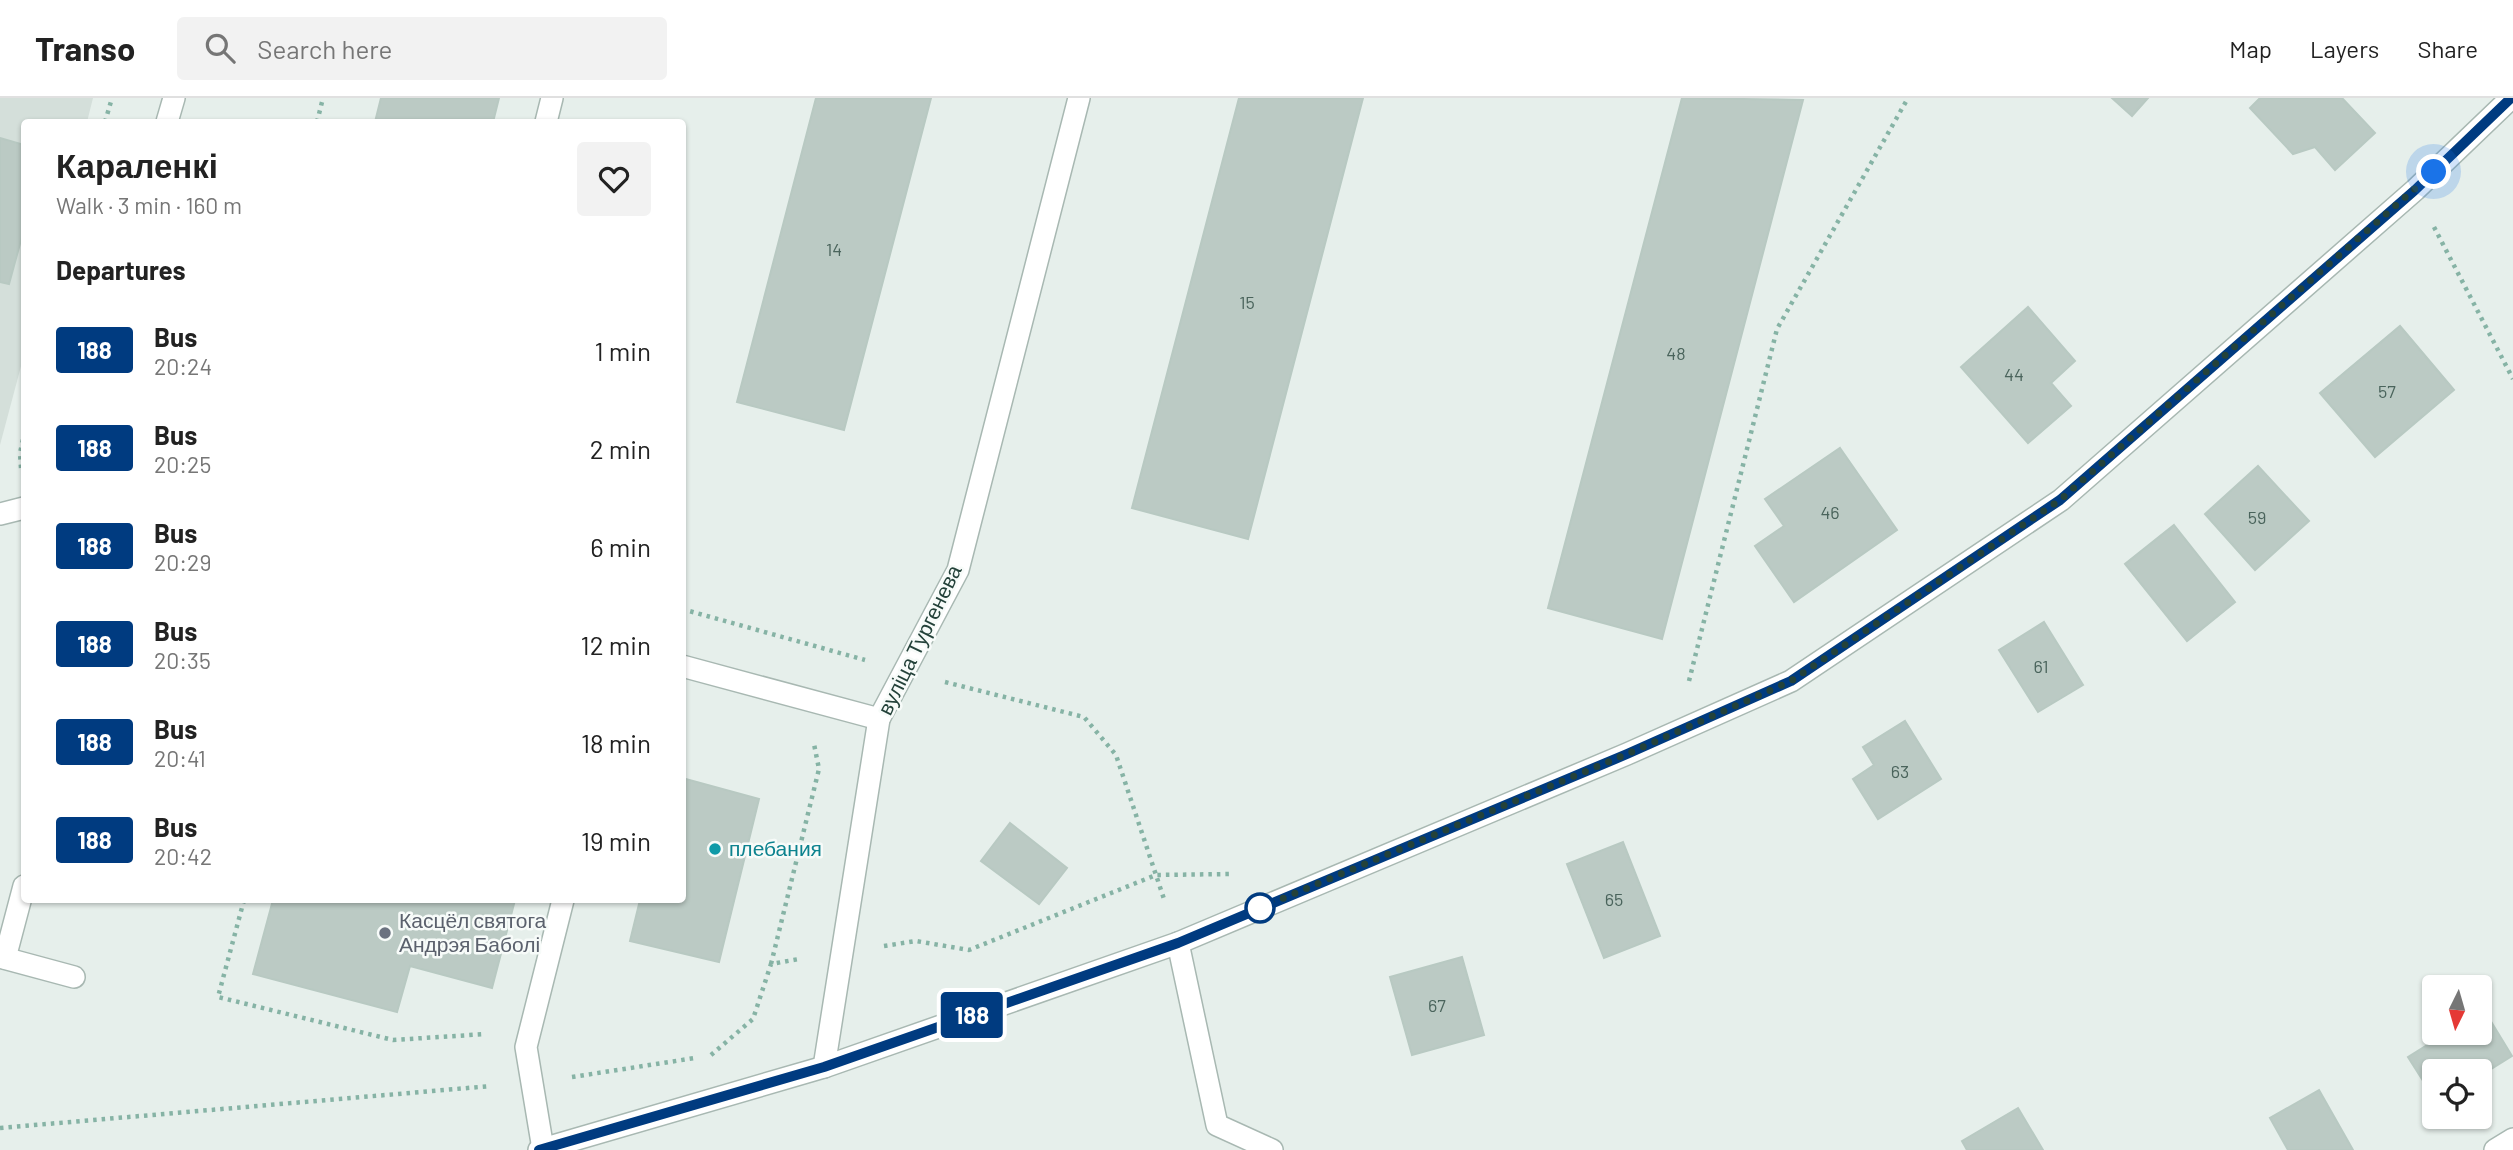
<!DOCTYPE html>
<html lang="en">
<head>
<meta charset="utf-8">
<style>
	body { margin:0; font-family:Barlow,sans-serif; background:#f2f2f2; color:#222; height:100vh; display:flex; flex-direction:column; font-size:26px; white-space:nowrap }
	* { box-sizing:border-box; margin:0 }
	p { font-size:23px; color:#767676 }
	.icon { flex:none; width:38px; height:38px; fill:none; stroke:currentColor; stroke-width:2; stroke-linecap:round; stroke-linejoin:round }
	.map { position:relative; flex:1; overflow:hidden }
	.details { position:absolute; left:21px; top:21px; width:665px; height:784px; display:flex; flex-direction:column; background:#fff; border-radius:7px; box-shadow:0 2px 5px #0004 }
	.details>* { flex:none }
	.badge { padding:0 14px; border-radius:5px; font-size:24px; line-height:46px }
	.needle { width:46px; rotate:185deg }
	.tools { position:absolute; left:2422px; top:877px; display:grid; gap:14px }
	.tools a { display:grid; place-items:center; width:70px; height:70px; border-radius:7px; background:#fff; box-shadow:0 2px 5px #0004; font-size:35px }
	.you { position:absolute; width:35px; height:35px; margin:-18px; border:5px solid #fff; border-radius:50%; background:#1a73e8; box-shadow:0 0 0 10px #1a73e833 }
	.map>.badge { position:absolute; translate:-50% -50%; box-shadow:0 0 0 4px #fff }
	h2 { padding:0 35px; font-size:26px; line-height:63px }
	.round { display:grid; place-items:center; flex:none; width:74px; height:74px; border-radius:7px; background:#f2f2f2 }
	.summary { display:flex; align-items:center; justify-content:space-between; height:119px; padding:0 35px }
	h1 { font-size:33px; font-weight:700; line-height:52px }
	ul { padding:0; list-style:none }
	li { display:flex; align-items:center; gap:21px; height:98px; padding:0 35px }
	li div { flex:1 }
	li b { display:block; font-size:26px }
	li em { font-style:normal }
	li .badge { min-width:77px; font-weight:700; text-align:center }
	header { display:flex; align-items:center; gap:42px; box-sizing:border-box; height:98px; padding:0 35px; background:#fff; border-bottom:2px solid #e0e0e0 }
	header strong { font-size:33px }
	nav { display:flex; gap:38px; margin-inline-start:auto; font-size:24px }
	.search { width:490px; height:63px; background:#f2f2f2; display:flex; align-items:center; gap:18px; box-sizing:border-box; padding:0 24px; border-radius:7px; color:#767676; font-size:26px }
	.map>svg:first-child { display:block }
</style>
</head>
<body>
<header>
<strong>Transo</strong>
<div class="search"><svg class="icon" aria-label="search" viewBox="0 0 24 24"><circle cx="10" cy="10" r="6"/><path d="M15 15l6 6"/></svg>Search here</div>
<nav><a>Map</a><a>Layers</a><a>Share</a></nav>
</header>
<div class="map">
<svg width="2513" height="1052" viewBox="0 0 2513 1052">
	<rect width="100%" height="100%" fill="#e6efeb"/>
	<path fill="#d4dfda" d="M0,0h93l-6,24h-63v233l-24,90z"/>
	<g fill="#bbcac4" stroke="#b8c9c2" stroke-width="2">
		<path d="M381,0h118l-6,24h-118z"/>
		<path d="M816,0h115l-87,332 -107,-28z"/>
		<path d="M1239,0h124l-115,441 -116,-31z"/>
		<path d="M1682,0l121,2 -141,539 -114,-31z"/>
		<path d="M2112,0h36l-16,18z"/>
		<path d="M2260,0h82l33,35 -40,37 -20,-23 -22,7 -43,-46z"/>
		<path d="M0,40l24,7v84l-15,55 -9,-2z"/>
		<path d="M2028,209l47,54 -24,22 20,23 -43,37 -67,-76z"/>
		<path d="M2400,228l54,64 -79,67 -55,-64z"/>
		<path d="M1840,350l57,82 -103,72 -39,-56 29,-20 -19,-27z"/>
		<path d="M2258,368l51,55 -54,49 -50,-56z"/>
		<path d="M2174,427l61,77 -48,39 -62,-77z"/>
		<path d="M2044,524l39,63 -45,27 -39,-62z"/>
		<path d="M1905,623l36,58 -63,40 -25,-40 21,-14 -11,-18z"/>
		<path d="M682,680l77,21 -40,163 -89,-21 10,-41h42z"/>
		<path d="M1010,725l57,45 -28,36 -58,-43z"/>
		<path d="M1623,744l37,94 -56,22 -37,-94z"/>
		<path d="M273,802h242l-23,88 -82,-22 -13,46 -144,-38z"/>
		<path d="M1462,859l22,78 -72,20 -22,-78z"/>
		<path d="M2484,912l28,46 -32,20v-5h-46v27l-26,-41 40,-25h32v-20z"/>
		<path d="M2319,992l34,60h-65l-18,-32z"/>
		<path d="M2018,1010l25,42h-76l-5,-9z"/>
	</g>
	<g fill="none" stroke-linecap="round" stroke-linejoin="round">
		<defs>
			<g id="minor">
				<path d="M167,24l7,-24"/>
				<path d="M546,24l6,-24"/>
				<path d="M0,416l24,-6"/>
				<path d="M682,568l197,53"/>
				<path d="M1178,845l39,182 55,25"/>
				<path d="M0,859l74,20"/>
				<path d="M5,860l19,-72"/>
				<path d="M824,969l55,-348 79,-149 121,-472"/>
				<path d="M543,1051l-17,-102 37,-147"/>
				<path d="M539,1052l285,-83 354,-124 449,-189 164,-73 270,-181 354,-310 96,-92"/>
				<path d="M2495,1052l18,-11"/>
			</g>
		</defs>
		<use href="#minor" stroke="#a8b8b2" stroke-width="24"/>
		<g stroke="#86b3a5" stroke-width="4.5" stroke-dasharray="3.5 5" stroke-linecap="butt">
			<path d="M105,24l7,-24"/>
			<path d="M317,24l6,-24"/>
			<path d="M2434,129l79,152"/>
			<path d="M21,370l-1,-15 4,-18"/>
			<path d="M682,511l183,51"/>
			<path d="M1689,583l88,-352 131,-231"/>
			<path d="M945,584l139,35 32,38 49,147"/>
			<path d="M244,802l-26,97 175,43 93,-6"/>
			<path d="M884,848l32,-5 53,9 187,-75 75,-1"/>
			<path d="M771,866l48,-195 -5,-25"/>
			<path d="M711,957l42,-36 18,-55 28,-5"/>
			<path d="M572,979l123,-19"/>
			<path d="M0,1030l491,-42"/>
		</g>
		<use href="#minor" stroke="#fff" stroke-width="21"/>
	</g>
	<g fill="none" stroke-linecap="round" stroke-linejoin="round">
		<defs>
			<path id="line" d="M539,1052l285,-83 354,-124 449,-189 164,-73 269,-181 355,-310 96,-92"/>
		</defs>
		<use href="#line" stroke="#fff" stroke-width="16"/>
		<use href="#line" stroke="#003b80" stroke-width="10"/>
		<path stroke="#24423a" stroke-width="7" stroke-dasharray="0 12.6" d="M1260,810l367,-154 164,-73 269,-181 374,-328"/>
	</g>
	<circle fill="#0f9aa8" stroke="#f7fbf9" stroke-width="2.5" cx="715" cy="751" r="7"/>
	<circle fill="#fff" stroke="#003b80" stroke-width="3.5" cx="1260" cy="810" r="14"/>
	<circle fill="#6b7280" stroke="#f7fbf9" stroke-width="2.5" cx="385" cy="835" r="7"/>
	<g text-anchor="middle" stroke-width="5" stroke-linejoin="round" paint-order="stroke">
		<g font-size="18" fill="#4a645c">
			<text x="834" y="158">14</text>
			<text x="1247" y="211">15</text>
			<text x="1676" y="262">48</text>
			<text x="2014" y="283">44</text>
			<text x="2387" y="300">57</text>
			<text x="1830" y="421">46</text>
			<text x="2257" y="426">59</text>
			<text x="2041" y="575">61</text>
			<text x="1900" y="680">63</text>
			<text x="1614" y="808">65</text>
			<text x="1437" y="914">67</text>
		</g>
		<g font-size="21" fill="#24423a" stroke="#f7fbf9">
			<text transform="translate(920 542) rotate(-64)" y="7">вуліца Тургенева</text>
		</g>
		<g font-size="21" fill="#0d838f" stroke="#f7fbf9" text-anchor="start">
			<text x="729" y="758">плебания</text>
		</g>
		<g font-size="21" fill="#5b616d" stroke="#f7fbf9" text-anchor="start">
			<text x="399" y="830">Касцёл святога<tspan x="399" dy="24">Андрэя Баболі</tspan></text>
		</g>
	</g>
</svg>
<div class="tools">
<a><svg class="needle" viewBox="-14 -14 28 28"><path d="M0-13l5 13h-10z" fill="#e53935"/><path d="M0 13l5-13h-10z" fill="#767676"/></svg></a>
<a><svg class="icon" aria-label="locate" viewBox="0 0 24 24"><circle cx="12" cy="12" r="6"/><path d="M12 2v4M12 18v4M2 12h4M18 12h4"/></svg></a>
</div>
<div class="you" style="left:2434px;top:74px"></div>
<b class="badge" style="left:972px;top:917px;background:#003b80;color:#fff">188</b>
<section class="details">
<div class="summary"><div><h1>Караленкі</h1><p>Walk · 3 min · 160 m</p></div><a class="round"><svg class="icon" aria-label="heart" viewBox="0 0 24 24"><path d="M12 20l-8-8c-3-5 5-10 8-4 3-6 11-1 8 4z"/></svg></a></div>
<h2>Departures</h2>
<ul>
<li><span class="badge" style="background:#003b80;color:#fff">188</span><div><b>Bus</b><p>20:24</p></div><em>1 min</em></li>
<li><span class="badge" style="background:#003b80;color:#fff">188</span><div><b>Bus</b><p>20:25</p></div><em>2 min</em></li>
<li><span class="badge" style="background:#003b80;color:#fff">188</span><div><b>Bus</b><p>20:29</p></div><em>6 min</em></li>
<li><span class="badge" style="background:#003b80;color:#fff">188</span><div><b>Bus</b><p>20:35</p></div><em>12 min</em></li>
<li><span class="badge" style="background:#003b80;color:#fff">188</span><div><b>Bus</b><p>20:41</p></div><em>18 min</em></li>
<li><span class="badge" style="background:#003b80;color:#fff">188</span><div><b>Bus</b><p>20:42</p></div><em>19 min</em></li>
</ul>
</section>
</div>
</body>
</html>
